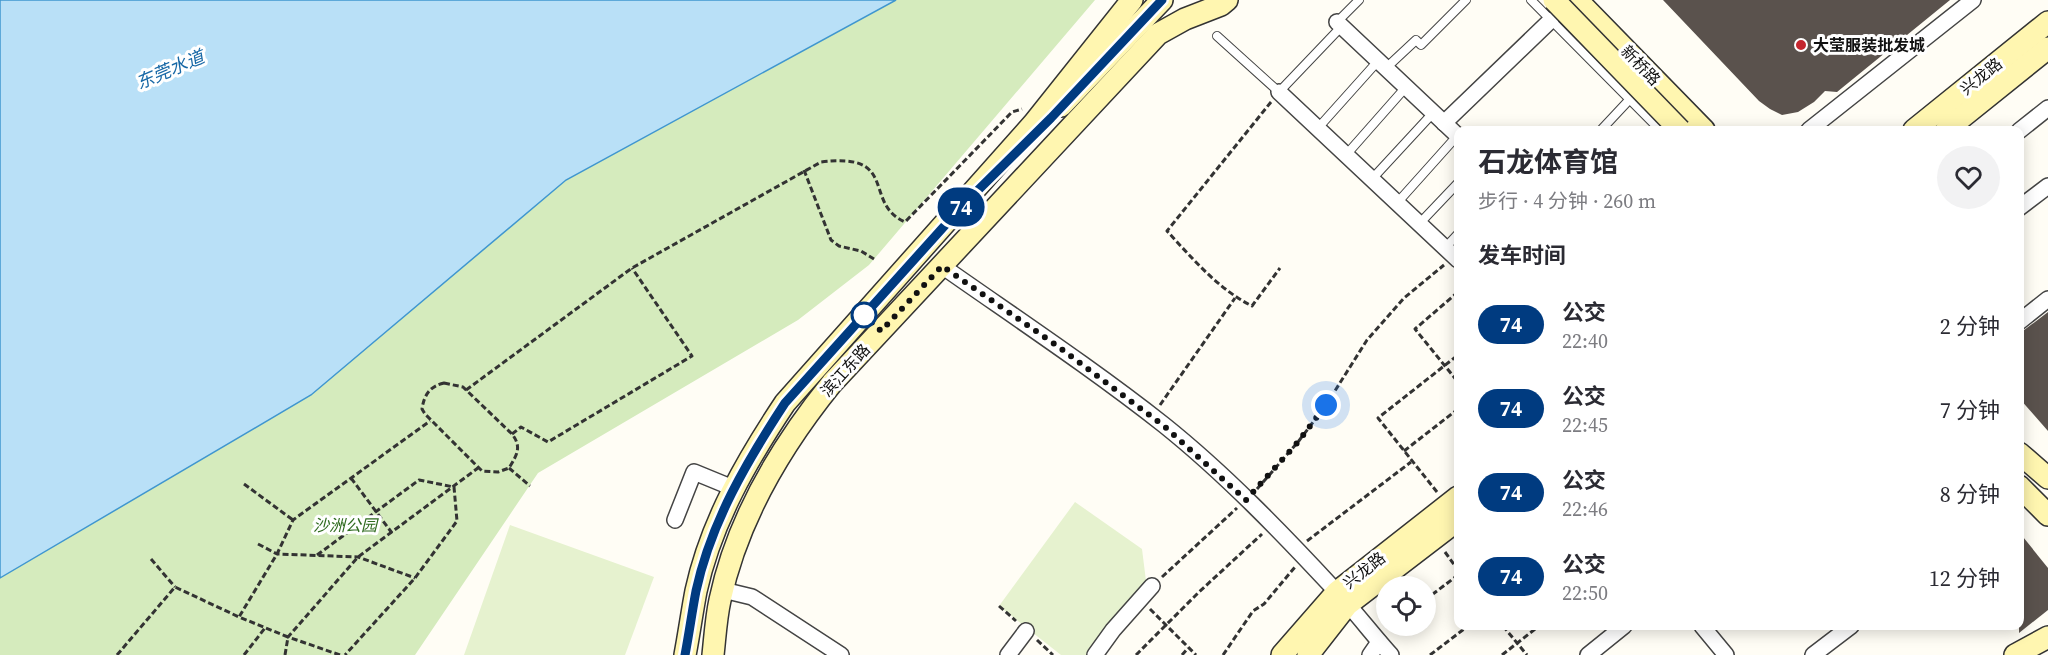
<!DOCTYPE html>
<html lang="zh">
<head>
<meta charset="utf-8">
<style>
	body { margin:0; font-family:"Source Serif 4","Noto Sans SC",serif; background:#f2f2f3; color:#2b2b33; height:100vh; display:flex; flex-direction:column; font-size:22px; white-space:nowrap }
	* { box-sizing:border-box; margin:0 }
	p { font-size:20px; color:#7c7c81 }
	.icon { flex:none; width:33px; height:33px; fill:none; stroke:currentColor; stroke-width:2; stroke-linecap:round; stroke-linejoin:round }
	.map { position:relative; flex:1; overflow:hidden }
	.details { position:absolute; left:1454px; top:126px; width:570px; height:504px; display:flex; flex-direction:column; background:#fff; border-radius:12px; box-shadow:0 3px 15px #0003 }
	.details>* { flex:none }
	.badge { padding:0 12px; border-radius:20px; font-size:21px; line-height:39px }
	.tools { position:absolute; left:1376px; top:576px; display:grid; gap:12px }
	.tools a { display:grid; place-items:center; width:60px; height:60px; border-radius:50%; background:#fff; box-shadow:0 3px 15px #0003; font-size:30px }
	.you { position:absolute; width:30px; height:30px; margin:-15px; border:4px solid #fff; border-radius:50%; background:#1a73e8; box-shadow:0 0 0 9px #1a73e833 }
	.map>.badge { position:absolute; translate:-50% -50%; box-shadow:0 0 0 3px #fff }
	h2 { padding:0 24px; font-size:22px; line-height:54px }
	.round { display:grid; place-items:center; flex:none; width:63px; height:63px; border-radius:32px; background:#f2f2f3 }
	.headline { display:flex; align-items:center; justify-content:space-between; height:102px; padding:0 24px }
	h1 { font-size:28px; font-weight:700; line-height:45px }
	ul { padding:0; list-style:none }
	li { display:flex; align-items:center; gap:18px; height:84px; padding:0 24px }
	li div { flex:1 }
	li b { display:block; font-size:22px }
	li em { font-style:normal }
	li .badge { min-width:66px; font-weight:700; text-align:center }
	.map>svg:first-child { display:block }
</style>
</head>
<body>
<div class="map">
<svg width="2048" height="655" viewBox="0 0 2048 655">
	<rect width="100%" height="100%" fill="#fffdf5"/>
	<path fill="#d5ebbd" d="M896,0h199l-226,265 -71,55 -260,153 -123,182h-415v-77l311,-183 255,-215z"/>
	<g fill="#e6f2cf">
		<path d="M1075,502l67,47 4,32 -58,74h-27l-62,-49z"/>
		<path d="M510,525l144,52 -29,78h-161z"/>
	</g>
	<path fill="#b9e0f7" stroke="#3f96cf" stroke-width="1.5" d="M0,0h896l-330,180 -255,215 -311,183z"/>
	<g fill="#5a524d">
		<path d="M1663,0h287l-113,92 -12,-1 -11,11 -16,10 -16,3 -12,-6 -11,-8z"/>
		<path d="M2048,312v119l-29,-33v-64z"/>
		<path d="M2019,532l29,36v42l-29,23z"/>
	</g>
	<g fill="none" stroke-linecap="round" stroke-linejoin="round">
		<defs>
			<g id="lane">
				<path d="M1531,0l129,130"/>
				<path d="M1337,22l22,-22"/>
				<path d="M1217,36l62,56 63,-66"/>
				<path d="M1386,68l30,-28 5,5 45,-45"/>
				<path d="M1318,128l60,-67"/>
				<path d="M1601,130l29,-31"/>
				<path d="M1346,155l60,-68"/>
				<path d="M1372,179l61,-66"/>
				<path d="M1397,203l60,-67"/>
				<path d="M1419,224l39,-41"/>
				<path d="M1445,248l13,-14"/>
			</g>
			<g id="street">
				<path d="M1337,22l121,114"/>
				<path d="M1279,92l179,168"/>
				<path d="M1444,123l107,-103"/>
				<path d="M1809,130l164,-130"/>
				<path d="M2019,131l29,-23"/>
				<path d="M2019,208l29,-22"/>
				<path d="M942,266c74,52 151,103 222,159 60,48 118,108 170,164 20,21 38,45 57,66"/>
				<path d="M2019,322l29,-23"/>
				<path d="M675,520l19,-48 39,16"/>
				<path d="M723,590l29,7 89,58"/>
				<path d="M1702,626l24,29"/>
				<path d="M1008,655l18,-24"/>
				<path d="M1095,655l18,-25 39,-44"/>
				<path d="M1370,655l9,-13"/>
				<path d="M1588,655l36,-29"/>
				<path d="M1813,655l38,-29"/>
			</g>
			<g id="secondary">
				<path d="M1577,0l127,130"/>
				<path d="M1061,106l101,-106"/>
				<path d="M1914,130l134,-108"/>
				<path d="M1946,130l102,-82"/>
				<path d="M2019,453l29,25"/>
				<path d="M2019,486l29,29"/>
				<path d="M685,655c4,-21 7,-43 11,-64 15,-69 51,-131 89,-188l249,-280 98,-123"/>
				<path d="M713,655c2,-18 3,-37 7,-55 17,-80 61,-154 112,-217l326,-349 27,-15 36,-14 6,-5"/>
				<path d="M1282,655l55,-63 121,-95"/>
				<path d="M1308,655l39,-50 111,-85"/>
				<path d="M2015,655l33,-18"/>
			</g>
		</defs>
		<use href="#lane" stroke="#444" stroke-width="10"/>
		<use href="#street" stroke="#444" stroke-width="18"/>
		<use href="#secondary" stroke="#333" stroke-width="24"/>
		<g stroke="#333" stroke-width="3" stroke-dasharray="6 3" stroke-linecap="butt">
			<path d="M1271,102l-104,129c25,27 51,58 85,75l28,-38"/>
			<path d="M804,170l27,70 8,6 22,5 13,8"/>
			<path d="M1458,292l-43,37 43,53"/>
			<path d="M444,383l19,4 49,47c10,13 5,21 -3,34l-11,4 -16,-1 -57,-57 -3,-5c2,-14 8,-23 22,-26z"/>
			<path d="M466,390l166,-122 189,-106c79,-10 41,41 84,60l107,-110 10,-3"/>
			<path d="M1160,405l75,-107"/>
			<path d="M512,434l9,-7 27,15 144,-86 -60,-88"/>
			<path d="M1404,451l54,-42"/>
			<path d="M509,468l21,18"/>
			<path d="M351,478l41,55"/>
			<path d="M244,484l49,36"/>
			<path d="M1257,489l41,-47 28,-37 41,-65 37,-42 40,-33"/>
			<path d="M1437,492l-59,-74 80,-63"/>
			<path d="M1307,541l104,-79"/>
			<path d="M258,544l19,10 81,3 57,21"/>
			<path d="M1445,552l13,18"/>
			<path d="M317,555l102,-75 35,7 3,34 -42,57 -70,77"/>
			<path d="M151,559l24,28"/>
			<path d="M1162,577l75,-69"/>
			<path d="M1425,600l33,-25"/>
			<path d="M999,606l17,15"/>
			<path d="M1150,609l46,46"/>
			<path d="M1503,626l24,29"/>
			<path d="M1037,640l16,15"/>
			<path d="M117,655l58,-68 64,30"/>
			<path d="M244,655l21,-27"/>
			<path d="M285,655l3,-18 -49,-20 38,-63 16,-34 137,-99"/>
			<path d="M340,655l-52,-18 70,-80 120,-89"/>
			<path d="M1136,655l63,-63 63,-58"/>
			<path d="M1182,655l6,-7"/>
			<path d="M1223,655l30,-44 11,-7 31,-37"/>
			<path d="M1430,655l38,-29"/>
			<path d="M1502,655l37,-29"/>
		</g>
		<use href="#lane" stroke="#fff" stroke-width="8"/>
		<use href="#street" stroke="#fff" stroke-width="15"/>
		<use href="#secondary" stroke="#fff6b0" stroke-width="21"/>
		<defs>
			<path id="secondary-bridge" d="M1554,0l126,130"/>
		</defs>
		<use href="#secondary-bridge" stroke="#333" stroke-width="24" stroke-linecap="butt"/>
		<use href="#secondary-bridge" stroke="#fff6b0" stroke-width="21"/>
	</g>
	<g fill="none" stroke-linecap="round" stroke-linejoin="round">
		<defs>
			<path id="line" d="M685,655c4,-21 7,-43 11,-64 15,-69 51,-130 89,-188l181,-201 85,-84 111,-118"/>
		</defs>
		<use href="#line" stroke="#fff" stroke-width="14"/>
		<use href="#line" stroke="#003b80" stroke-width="9"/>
		<path stroke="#111" stroke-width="6" stroke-dasharray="0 10.8" d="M864,315l17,16 61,-65 114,79 108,81 82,74 52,-58 28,-37"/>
	</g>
	<circle fill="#c4262e" stroke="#fff" stroke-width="2" cx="1801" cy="45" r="6"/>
	<circle fill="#fff" stroke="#003b80" stroke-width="3" cx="864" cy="315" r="12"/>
	<g text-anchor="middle" stroke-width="6" stroke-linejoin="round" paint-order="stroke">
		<g font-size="16" font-weight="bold" fill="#111" stroke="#fff" text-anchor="start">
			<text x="1813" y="51">大莹服装批发城</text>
		</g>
		<g font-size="16" fill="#111" stroke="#fff">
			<text transform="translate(1641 65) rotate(46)" y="6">新桥路</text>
			<text transform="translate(1981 76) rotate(-39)" y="6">兴龙路</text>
			<text transform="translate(845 370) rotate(-48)" y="6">滨江东路</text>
			<text transform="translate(1364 570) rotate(-38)" y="6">兴龙路</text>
		</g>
		<g font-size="16" font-style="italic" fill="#2f6b1f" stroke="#fff">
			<text x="345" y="531">沙洲公园</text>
		</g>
		<g font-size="18" font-style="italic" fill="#1768a6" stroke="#fff">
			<text transform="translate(170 70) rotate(-23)" y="6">东莞水道</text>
		</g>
	</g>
</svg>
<div class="tools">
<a><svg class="icon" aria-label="locate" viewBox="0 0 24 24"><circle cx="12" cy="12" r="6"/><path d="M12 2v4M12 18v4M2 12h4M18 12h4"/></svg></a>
</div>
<div class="you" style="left:1326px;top:405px"></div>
<b class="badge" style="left:961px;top:207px;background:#003b80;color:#fff">74</b>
<section class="details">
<div class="headline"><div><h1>石龙体育馆</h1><p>步行 · 4 分钟 · 260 m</p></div><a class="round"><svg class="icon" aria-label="heart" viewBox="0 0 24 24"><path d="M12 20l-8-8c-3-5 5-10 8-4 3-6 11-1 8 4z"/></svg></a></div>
<h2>发车时间</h2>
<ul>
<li><span class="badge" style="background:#003b80;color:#fff">74</span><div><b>公交</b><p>22:40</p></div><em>2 分钟</em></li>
<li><span class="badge" style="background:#003b80;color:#fff">74</span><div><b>公交</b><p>22:45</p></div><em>7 分钟</em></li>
<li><span class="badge" style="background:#003b80;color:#fff">74</span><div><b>公交</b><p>22:46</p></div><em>8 分钟</em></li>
<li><span class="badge" style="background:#003b80;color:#fff">74</span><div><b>公交</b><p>22:50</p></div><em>12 分钟</em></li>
</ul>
</section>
</div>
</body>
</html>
